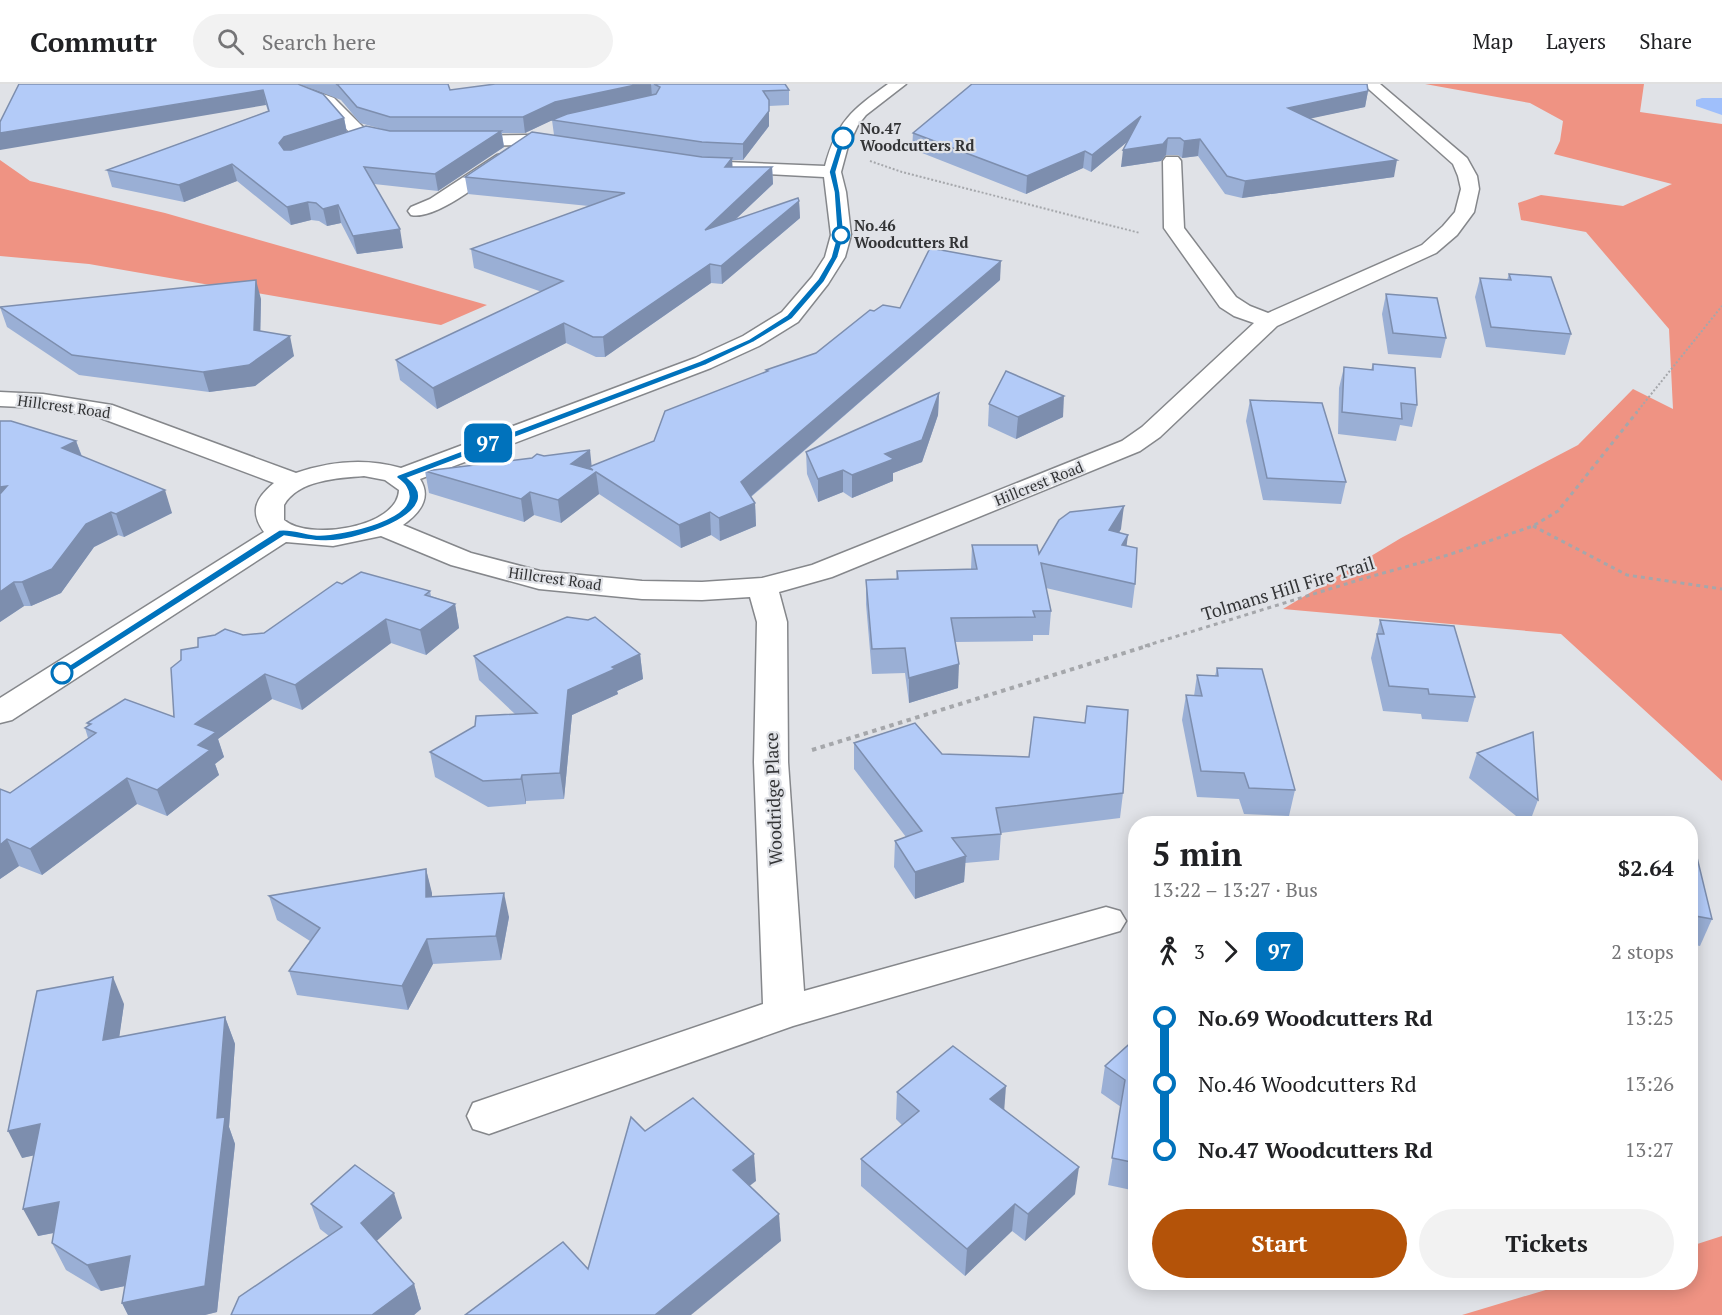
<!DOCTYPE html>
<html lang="en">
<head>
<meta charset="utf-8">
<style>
	body { margin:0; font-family:"PT Serif",serif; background:#f2f2f2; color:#202124; height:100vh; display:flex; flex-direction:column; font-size:22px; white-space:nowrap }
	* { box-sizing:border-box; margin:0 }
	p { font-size:20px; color:#757577 }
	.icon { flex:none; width:33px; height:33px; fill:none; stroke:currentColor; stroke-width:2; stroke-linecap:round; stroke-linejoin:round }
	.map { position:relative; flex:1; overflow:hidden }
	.sheet { position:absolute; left:1128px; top:732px; width:570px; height:474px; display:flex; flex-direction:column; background:#fff; border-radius:24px; box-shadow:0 3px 15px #0003 }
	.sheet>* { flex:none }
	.badge { padding:0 12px; border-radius:9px; font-size:21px; line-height:39px }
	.map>.badge { position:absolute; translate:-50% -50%; box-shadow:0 0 0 3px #fff }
	.legs { display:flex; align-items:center; gap:9px; height:66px; padding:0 24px; font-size:20px }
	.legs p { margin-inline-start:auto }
	.summary { display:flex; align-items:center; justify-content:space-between; height:102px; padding:0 24px }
	h1 { font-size:33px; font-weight:700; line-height:45px }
	.button { display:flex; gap:12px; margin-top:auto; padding:12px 24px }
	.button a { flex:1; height:69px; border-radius:36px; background:#b45309; color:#fff; font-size:24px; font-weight:700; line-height:69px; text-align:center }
	.button a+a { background:#f2f2f2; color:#202124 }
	ul { padding:0 24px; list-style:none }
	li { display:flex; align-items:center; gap:21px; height:66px; font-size:22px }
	li i { display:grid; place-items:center; width:9px; height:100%; margin:0 8px; background:currentColor }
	li i::after { content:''; width:15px; height:15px; margin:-8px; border:4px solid; border-radius:50%; background:#fff }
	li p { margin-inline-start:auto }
	li:first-child i { background:linear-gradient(#0000 50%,currentColor 0) }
	li:last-child i { background:linear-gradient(currentColor 50%,#0000 0) }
	header { display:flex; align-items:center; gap:36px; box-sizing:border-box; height:84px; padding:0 30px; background:#fff; border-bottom:2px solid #e0e0e0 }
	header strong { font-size:28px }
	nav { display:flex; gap:33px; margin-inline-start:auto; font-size:21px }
	.search { width:420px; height:54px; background:#f2f2f2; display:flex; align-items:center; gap:15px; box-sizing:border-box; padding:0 21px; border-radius:33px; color:#757577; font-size:22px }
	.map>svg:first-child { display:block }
</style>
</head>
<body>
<header>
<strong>Commutr</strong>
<div class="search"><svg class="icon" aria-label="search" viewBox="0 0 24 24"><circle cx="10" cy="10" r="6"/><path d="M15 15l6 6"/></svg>Search here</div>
<nav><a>Map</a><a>Layers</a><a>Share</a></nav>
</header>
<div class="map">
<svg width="1722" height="1231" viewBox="0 0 1722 1231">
	<rect width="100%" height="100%" fill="#e0e2e7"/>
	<g fill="#ef9383">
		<path d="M1425,0h219l-4,28 82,12v657l-161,-147 -278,-25 118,-71 177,-93 55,-56 40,20 -4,-80 -83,-97 -65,-12 -3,-17 23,-8 82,11 49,-22 -118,-30 6,-13 3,-20 -33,-18z"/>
		<path d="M0,76l30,21 135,32 322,92 -46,20 -352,-61 -89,-8z"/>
		<path d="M1722,1152v79h-260l107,-32 121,-1 1,-36z"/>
	</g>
	<path fill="#9fbffb" d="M1702,14h20v17l-26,-9v-6z"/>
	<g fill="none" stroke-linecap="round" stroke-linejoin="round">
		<defs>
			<g id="minor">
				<path d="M888,0h18l-40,31 -8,10 -10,21 -7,26 5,20 5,43 -6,22 -17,27 -30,38 -39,24 -48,22 -291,111c12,19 0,34 -17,46l68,28 69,18 102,10 60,1 60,-4 50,-13 310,-124 20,-14 112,-104 -20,-7 -14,-9 -56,-79 -1,-67 3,-4h12l3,4 3,67 52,69 14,9 18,7 154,-68 21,-19 12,-14 6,-23 -3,-13 -5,-12 -90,-80h17l87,74 10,18 2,13 -5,23 -17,23 -21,18 -159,73 -117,111 -20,14 -308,126 -53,15 8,30 1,140 16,229 302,-84 14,4 6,10 -6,10 -327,95 -304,108 -16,-5 -6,-13 6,-13 290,-99 -9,-242 3,-140 -7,-25 -48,3 -60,-1 -103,-10 -88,-24 -70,-29 -48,10 -47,-4 -274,178 -12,3v-25l264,-166c-15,-21 -8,-34 10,-49l-176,-66 -55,-9 -43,-2v-14l43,2 69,11 184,68c35,-12 70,-15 105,-5l294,-110 48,-22 39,-24 30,-35 13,-20 6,-22 -7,-58 -98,-5 -6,-1 -3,-4 3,-4 6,-1 99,4c12,-45 27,-56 63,-82zM364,392l21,4 14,10c-1,38 -91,51 -115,30v-15c14,-25 54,-27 80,-29z"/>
				<path d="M289,1l26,6 19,7 30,30 40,8 3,4 -3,4 -6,1 -45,-9 -30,-31 -13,-6 -27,-6 -2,-3z"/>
				<path d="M529,51l43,5 3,4 -3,4 -6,1 -37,-4 -71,1 -6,-1 -3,-4 3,-4 6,-1z"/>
				<path d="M503,70l6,1 3,4 -3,4c-21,14 -73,58 -98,52l-3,-4 3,-4 19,-8 67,-44z"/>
			</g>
		</defs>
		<use href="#minor" stroke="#85878b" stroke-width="3"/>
		<g stroke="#a5a7ab" stroke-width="2" stroke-dasharray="2 2" stroke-linecap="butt">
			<path d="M870,77l32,11 238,61"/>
			<path d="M1636,329l86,-107"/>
		</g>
		<g stroke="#a5a7ab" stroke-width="3" stroke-dasharray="4 4" stroke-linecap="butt">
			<path d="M1533,442l94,49 95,14"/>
			<path d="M1145,562l217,-67 86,-24 85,-29 25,-15 79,-99"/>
		</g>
		<path stroke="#a5a7ab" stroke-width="4" stroke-dasharray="4.5 4.5" stroke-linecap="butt" d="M812,666l338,-105"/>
		<use href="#minor" fill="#fff" fill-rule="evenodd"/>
	</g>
	<g fill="#9aafd5" fill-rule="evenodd">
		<path d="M19,0h429l2,6 45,-6h290l4,6v15l-20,1v20l-26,34h-11v7h40l1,17 -37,35 63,-18 1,17 -78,66 -11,-1 -106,74h-9l-30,-14 -129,66 -37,-29 -4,-20 146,-68 -68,-24 -3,-19 118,-43 -121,-12 -3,-17 89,-42 -2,-15 -27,13h-23l2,14 -66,44 -64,-7 29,64 -46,6 -16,-31 -14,3 -8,-5 -8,-1 -20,5 -54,-44 -53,21 -72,-15 -5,-17 161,-59 -2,-6zM299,0l3,1 39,15 19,23 22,6 -35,3 -3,-14z"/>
		<path d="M1368,7l-3,16 -55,11 84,59 -152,21 -17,-4 -27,-38 -16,2 -4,-3h-12l-5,6 -40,6 6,-25 -36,30 -8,-4 -57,26 -114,-45 1,-16z"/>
		<path d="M1509,190l62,60 -6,21 -79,-8 -11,-50 5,-19 27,2z"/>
		<path d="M1000,196l-249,217 4,6 1,23 -36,15 -9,-6 -30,13 -82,-54 -38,29 -27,-8 -10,7 -95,-29 -4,-22 167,-5 62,-25 112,-69v-2l50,-17 58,-42 26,-3z"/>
		<path d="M1386,210l60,44 -5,20 -53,-4 -6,-40z"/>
		<path d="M261,215l-1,32 34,25 -39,30 -46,6 -130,-17 -72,-48 -7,-20z"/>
		<path d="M1373,280l44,41 -5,22 -12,-2 -4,16 -58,-7 1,-46 5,-21 27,3z"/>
		<path d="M939,309l-1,22 -16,47 -29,11v8l-41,17 -9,-6 -25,10 -11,-28 -1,-22z"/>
		<path d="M1250,316l96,82 -5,22 -78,-4 -17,-79z"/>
		<path d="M989,320l74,13 -47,22 -28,-13z"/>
		<path d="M0,337l76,20 6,15 90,57 -48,24 -6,-2 -24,12 -33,46 -30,13h-7l-24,16z"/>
		<path d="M1121,445l-2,4 8,13 8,38 -3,24 -86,-20 5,23 -2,24h-16v6l-78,1 3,46 -49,15 -4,-30 -33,1 -6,-70v-24l30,-1 1,-8 74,-2 1,-24 67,9z"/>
		<path d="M342,500l88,7 1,5 24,8 4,24 -33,27 -35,-12 -89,67 -30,-11 -54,40 6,18 -9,7 4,11 -52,41 -30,-12 -95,71 -23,-9 -19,13v-90l10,4 78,-55 -3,-10 3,-2 -1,-3 87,-6 24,-70 45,-12 21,-2z"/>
		<path d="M1380,536l95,77 -7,25 -46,-3 -1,-5 -38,-3 -12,-53z"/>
		<path d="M640,570l3,25 -26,12 1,3 -46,21 -8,84 -38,2v3l-38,3 -53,-30 -5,-25 85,-38 -36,-34 -5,-24z"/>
		<path d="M1217,584l78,122 -6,26 -45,-2 -5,-15 -42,-2 -15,-77 4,-25 8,1 3,-21 18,1z"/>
		<path d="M854,659l88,11 181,39 -3,25 -119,15 -2,27 -34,3 -1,19 -49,17 -21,-32 1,-26 11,-4 -52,-68z"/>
		<path d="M1477,669l61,47 -9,24h-3l-57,-46z"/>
		<path d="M1690,761l22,74 -12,27 -10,-2z"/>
		<path d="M426,785l6,27 77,21 -8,43 -68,4 -25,46 -111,-15 -8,-24 21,-30 -33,-21 -8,-24z"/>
		<path d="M124,920l-5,33 106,-20 10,27 -6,83 6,17 -18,168 -12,3h-77l-6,-12 3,-17 -24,5 -35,-21 -14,-27 2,-10 -16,3 -4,-81 -12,3z"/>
		<path d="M1136,954v153l-28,-6 13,-78 -20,-14 4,-27z"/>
		<path d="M897,1008l107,17 71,85 -50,47 -13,-10 -47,45 -104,-90v-27l41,-34 -6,-6z"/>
		<path d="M311,1120l91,14 -26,23 38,43 7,25 -7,6h-183l98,-79 -9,-7z"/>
	</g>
	<g fill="#7d8eae">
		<path d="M640,0h11l1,13 -95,21 -32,15 -2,-16 32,-15z"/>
		<path d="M263,6l3,15 -266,45v-17z"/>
		<path d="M1368,7l-3,16 -80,17 3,-16z"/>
		<path d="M769,16v26l-26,34v-16z"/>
		<path d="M1141,32l-2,16 -48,40 1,-17z"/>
		<path d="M344,34l3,16 -64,26 -4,-17 5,-6z"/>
		<path d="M501,47l3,16 -66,44 -3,-17z"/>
		<path d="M1168,54l-2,17 -5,6 -40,6 2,-17z"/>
		<path d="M1200,55l-2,17 -16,2 2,-17z"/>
		<path d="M1085,67l-2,17 -57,26 1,-18z"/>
		<path d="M732,74l1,17 -8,-8z"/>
		<path d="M1397,76l-3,17 -152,21 3,-17z"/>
		<path d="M232,80l5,17 -53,21 -5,-17z"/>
		<path d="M772,83l1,17 -67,63 -1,-17z"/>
		<path d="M799,117l1,17 -78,66 -1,-18z"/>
		<path d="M308,118l3,18 -20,5 -4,-18z"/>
		<path d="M338,121l3,18 -14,3 -4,-17z"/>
		<path d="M400,145l3,19 -46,6 -4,-18z"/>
		<path d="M1001,177l-1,19 -258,224 -1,-22z"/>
		<path d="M710,180l1,19 -106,74 -2,-20z"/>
		<path d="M256,196l5,19 -1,51 -6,-20z"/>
		<path d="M564,239l2,20 -129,66 -4,-21z"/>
		<path d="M290,252l4,20 -39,30 -46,6 -6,-20z"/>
		<path d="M939,309l-1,22 -16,47 -29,11v8l-41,17v-23l33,-21z"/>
		<path d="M1064,312l-1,21 -47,22 2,-22z"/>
		<path d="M76,357l8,22 -22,-15z"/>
		<path d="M590,366l2,19 -3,-2 1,8 -19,-11z"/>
		<path d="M843,386v22l-25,10v-23z"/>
		<path d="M596,388l3,22 -38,29 -3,-23z"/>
		<path d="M7,402l-7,25v-24z"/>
		<path d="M165,406l7,23 -48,24 -8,-23z"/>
		<path d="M530,408l4,23 -10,7 -3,-23z"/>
		<path d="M755,419l1,23 -36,15 -1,-23z"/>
		<path d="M1124,422l-3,23 -15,25 3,-24z"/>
		<path d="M111,428l7,23 -24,12 -33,46 -30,13 -9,-24 64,-58z"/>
		<path d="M710,428l1,23 -30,13 -2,-23z"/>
		<path d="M1128,451l-3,23 -3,-13z"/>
		<path d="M14,498l10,24 -24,16v-30z"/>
		<path d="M455,520l4,24 -33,27 -6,-25z"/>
		<path d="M386,535l5,24 -89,67 -7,-25z"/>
		<path d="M640,570l3,25 -26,12 1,3 -46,21 -8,84 -4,-26 8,-83 44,-23z"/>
		<path d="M959,580l-1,24 -49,15v-25z"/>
		<path d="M265,590l7,25 -54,40 6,18 -9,7 4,11 -52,41 -10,-26 38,-66z"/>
		<path d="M522,691l4,26v3l-5,-25z"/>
		<path d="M127,694l10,26 -95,71 -12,-26z"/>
		<path d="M7,755l12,27 -19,13v-34z"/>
		<path d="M966,772l-2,26 -49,17v-27z"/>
		<path d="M426,785l6,24v28l-6,-24z"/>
		<path d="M504,809l5,24 -8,43 -5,-24z"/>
		<path d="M427,855l6,25 -25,46 -6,-24z"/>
		<path d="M113,893l11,27 -9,63 -12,-27z"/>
		<path d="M225,933l10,27 -6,83 6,17 -18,168 -12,3h-77l-6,-12 95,-185z"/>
		<path d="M1006,1002l-2,27 -14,-14z"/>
		<path d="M40,1040l14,27 -32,7 -14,-27z"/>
		<path d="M754,1070l2,27 -21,16 -2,-27z"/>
		<path d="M1079,1083l-4,27 -50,47 3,-27z"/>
		<path d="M394,1109l8,25 -33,30 -8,-25z"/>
		<path d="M59,1118l14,27 -35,7 -15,-27z"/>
		<path d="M1015,1120l-3,27 -47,45 2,-27z"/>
		<path d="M779,1130l2,27 -90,74h-36z"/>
		<path d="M130,1172l14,26 -43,9 -14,-26z"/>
		<path d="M414,1200l7,25 -7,6h-42z"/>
	</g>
	<g fill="#b3cbf8" stroke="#7d8eae" stroke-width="1.5">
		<path d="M19,0h279l25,10 21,24 -60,19 -5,6 5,7h7l75,-24 24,5h111l-66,43 -71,-7 36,62 -47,7 -15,-31 -15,4 -7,-6 -8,-1 -21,5 -55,-43 -53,21 -72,-15 162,-59 -6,-21 -263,43v-11z"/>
		<path d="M336,0h112l2,6 45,-6h145l-85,18 -32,15h-133l-33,-10 -19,-22z"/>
		<path d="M654,0h131l4,6 -26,1 6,9v11l-26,33 -41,-2 -150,-22 15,-6 89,-20 4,-7z"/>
		<path d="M972,0h395l1,7 -80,17 109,52 -152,21 -18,-5 -27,-37 -16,2 -4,-3h-12l-5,6 -40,6 18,-34 -49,39 -7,-4 -58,25 -114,-43z"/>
		<path d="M532,48l170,25 30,1 -7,9h47l-67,63 93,-32 1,3 -78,65 -11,-2 -107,73h-10l-29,-14 -131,65 -37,-28 167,-79 -92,-32 154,-56 -160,-16z"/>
		<path d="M930,164l71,13 -260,221 14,21 -36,15 -9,-6 -31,13 -83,-53 -38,28 -28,-8 -9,7 -96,-28 107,-13 5,-4 7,2 46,-6 -19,14 22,6 -4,-3 65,-26 11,-30 103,-40 -2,-1 50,-17 54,-43 4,1 9,-6 17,3z"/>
		<path d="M1509,190l42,3 20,57 -80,-7 -11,-49 31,2z"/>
		<path d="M256,196l-2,50 36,6 -41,29 -46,7 -131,-17 -72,-48z"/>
		<path d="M1386,210l51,4 9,40 -53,-5z"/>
		<path d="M1373,280l42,4 2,37 -16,-2 1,16 -60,-7 2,-45 29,3z"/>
		<path d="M1006,287l58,25 -46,21 -29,-13z"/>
		<path d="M939,309l-17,47 -37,14 9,5 -42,16 -9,-5 -25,9 -12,-27z"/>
		<path d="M1250,316l72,3 24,79 -79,-4z"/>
		<path d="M0,337h11l65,20 -14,7 103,42 -49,24 -5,-2 -25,12 -34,45 -30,13h-8l-14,10v-98l7,-8 -7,1z"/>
		<path d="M1124,422l-15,24 19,5 -6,10 15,3 -2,36 -94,-21 10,48h-18l2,6 -84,1 8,46 -50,14 -4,-30 -33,1 -6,-69 32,-1 -1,-8 80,-2 -5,-24h65l2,9 20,-34 11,-8z"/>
		<path d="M361,488l69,19 -5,4 30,9 -35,26 -34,-11 -91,66 -30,-11 -70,50 21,8 -18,13 12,5 -53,40 -30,-12 -97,71 -23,-10 -7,6v-56l10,4 86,-60 -11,-5 6,-4 -4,-1 38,-24 49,18 -3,-49 10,-8v-10l17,-3v-9l17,-3 10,-6 18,6 21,-2 73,-51 5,2z"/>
		<path d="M567,533l21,3 7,-3 45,37 -28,13 3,2 -47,21 -8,83 -38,2 -1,4 -38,2 -53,-29 45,-26 1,-10 61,-3 -63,-57z"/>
		<path d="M1380,536l74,6 21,71 -46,-3 -1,-5 -39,-3 -12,-52h7z"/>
		<path d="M1217,584l45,1 33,121 -46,-2 -5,-15 -43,-2 -15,-76 16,1 -5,-21 21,1z"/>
		<path d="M1087,622l41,4 -5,83 -127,15 5,26 -49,4 14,18 -51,16 -20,-31 27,-10 -68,-88 61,-20 27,31 87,3 5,-40 51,6z"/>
		<path d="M1533,648l5,68 -61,-47z"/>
		<path d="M1690,761h4l18,74 -22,-4z"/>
		<path d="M426,785v28l78,-4 -8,43 -69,3 -25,47 -113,-15 31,-43 -51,-32z"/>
		<path d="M113,893l-10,63 122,-23 -8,101 8,-1 -20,169 -83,17 8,-47 -43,9 -35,-22 7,-41 -36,7 17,-85 -32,7 29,-140z"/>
		<path d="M1136,954v125l-24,-5 13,-78 -20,-14z"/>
		<path d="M953,962l53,40 -16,13 89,68 -51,47 -13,-10 -48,45 -106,-90 58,-48 -22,-19z"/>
		<path d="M693,1014l61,56 -21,16 46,44 -124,101h-190l98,-73 25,27 43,-152 14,14z"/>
		<path d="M355,1081l39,28 -33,30 53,61 -42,31h-141l8,-18 103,-70 -31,-23z"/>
	</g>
	<path fill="#0072bc" stroke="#fff" stroke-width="1.5" d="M843,52l3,2 -10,34 4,20 4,43 -6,22 -14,25 -32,37 -38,23 -48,23 -298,113c41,34 -46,59 -68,62 -19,3 -37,-1 -56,-4l-218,139h-8l-1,-2 222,-143c14,-2 28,5 41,5 18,0 106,-16 86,-48 -2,-4 -7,-7 -10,-10l2,-2 302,-114 49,-22 38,-24 31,-36 13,-22 6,-22 -3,-43 -5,-20 11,-34z"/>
	<g fill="#fff" stroke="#0072bc" stroke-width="3">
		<circle cx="843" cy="54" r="10"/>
		<circle cx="841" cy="151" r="8"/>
		<circle cx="62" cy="589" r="10"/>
	</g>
	<g text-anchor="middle" stroke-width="4.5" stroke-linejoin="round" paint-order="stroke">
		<g font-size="15" font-weight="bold" fill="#333436" stroke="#e0e2e7" text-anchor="start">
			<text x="860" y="50">No.47<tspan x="860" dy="17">Woodcutters Rd</tspan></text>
			<text x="854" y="147">No.46<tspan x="854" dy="17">Woodcutters Rd</tspan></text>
		</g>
		<g font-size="15" fill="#333436" stroke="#e0e2e7">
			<text transform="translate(64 323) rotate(8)" y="5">Hillcrest Road</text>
			<text transform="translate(1039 400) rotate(-22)" y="5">Hillcrest Road</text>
			<text transform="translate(555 495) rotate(8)" y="5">Hillcrest Road</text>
		</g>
		<g font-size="18" fill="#333436" stroke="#e0e2e7">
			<text transform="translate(1288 505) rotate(-17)" y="6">Tolmans Hill Fire Trail</text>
			<text transform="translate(774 715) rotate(-92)" y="6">Woodridge Place</text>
		</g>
	</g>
</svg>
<b class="badge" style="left:488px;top:359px;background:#0072bc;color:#fff">97</b>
<section class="sheet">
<div class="summary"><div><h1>5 min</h1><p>13:22 – 13:27 · Bus</p></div><b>$2.64</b></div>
<div class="legs"><svg class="icon" aria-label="walk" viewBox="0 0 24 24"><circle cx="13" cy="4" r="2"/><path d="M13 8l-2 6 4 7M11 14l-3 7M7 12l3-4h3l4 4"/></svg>3<svg class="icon" aria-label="forward" viewBox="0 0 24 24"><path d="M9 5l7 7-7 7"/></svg><b class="badge" style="background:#0072bc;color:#fff">97</b><p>2 stops</p></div>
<ul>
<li><i style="color:#0072bc"></i><b>No.69 Woodcutters Rd</b><p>13:25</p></li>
<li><i style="color:#0072bc"></i><span>No.46 Woodcutters Rd</span><p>13:26</p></li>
<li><i style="color:#0072bc"></i><b>No.47 Woodcutters Rd</b><p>13:27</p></li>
</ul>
<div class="button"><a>Start</a><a>Tickets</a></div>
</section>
</div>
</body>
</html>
